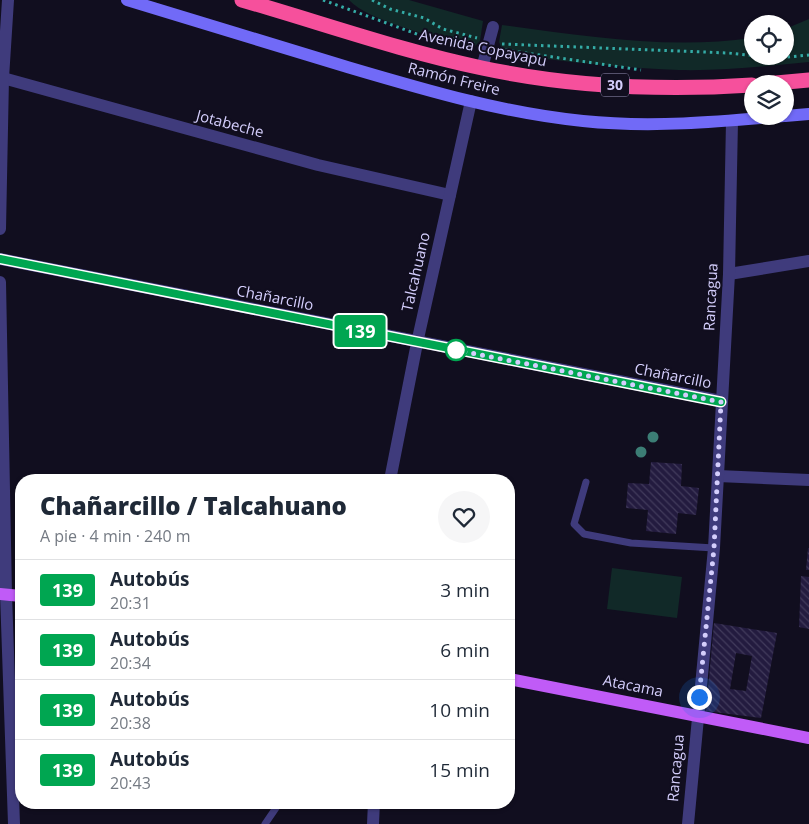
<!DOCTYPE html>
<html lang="es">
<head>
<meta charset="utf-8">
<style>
	body { margin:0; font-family:"Open Sans",sans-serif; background:#f6f6f7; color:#1f2937; height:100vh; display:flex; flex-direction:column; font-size:19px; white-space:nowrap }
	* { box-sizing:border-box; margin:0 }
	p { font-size:16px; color:#747a83 }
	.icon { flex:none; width:28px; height:28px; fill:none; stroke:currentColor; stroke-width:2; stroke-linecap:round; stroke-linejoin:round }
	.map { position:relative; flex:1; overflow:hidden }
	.drawer { position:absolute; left:15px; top:474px; width:500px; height:335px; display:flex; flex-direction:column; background:#fff; border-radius:20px; box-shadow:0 1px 4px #0004 }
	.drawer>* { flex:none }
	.badge { padding:0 10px; border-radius:4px; font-size:18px; line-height:32px }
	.fabs { position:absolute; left:744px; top:15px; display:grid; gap:10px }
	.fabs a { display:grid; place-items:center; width:50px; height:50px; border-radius:50%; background:#fff; box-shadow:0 1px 4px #0004; font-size:25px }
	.you { position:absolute; width:25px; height:25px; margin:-12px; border:4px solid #fff; border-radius:50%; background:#1a73e8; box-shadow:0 0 0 8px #1a73e833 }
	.map>.badge { position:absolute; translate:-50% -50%; box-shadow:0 0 0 2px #fff }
	.round { display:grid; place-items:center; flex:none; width:52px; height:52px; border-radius:26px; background:#f6f6f7 }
	.headline { display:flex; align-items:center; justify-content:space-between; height:85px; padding:0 25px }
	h1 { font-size:24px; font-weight:800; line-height:38px }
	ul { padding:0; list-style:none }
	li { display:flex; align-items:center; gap:15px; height:60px; padding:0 25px; border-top:1px solid #e0e1e3 }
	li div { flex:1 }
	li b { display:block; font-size:19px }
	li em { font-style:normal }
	li .badge { min-width:55px; font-weight:700; text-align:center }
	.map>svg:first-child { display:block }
</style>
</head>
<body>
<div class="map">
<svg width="809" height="824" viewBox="0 0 809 824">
	<defs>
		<pattern id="building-back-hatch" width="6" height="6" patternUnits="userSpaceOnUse" patternTransform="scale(1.25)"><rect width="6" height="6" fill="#231b3f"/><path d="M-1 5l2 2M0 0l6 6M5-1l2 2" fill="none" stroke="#423b5c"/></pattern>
	</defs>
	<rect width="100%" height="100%" fill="#110e1f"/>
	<g fill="#112928">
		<path d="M349,0h60l74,21 -3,20 -7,7c-31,-10 -104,-26 -124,-48z"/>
		<path d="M809,19v43c-43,4 -86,9 -130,8 -58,-2 -117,-9 -175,-16l-5,-12 3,-17c82,11 168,25 250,13v18h33v-27z"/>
		<path d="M612,568l70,9 -5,41 -70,-9z"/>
	</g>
	<g fill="url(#building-back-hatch)" fill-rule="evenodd">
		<path d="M651,462l31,2 -1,22 18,2 -3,27 -18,-2 -2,21 -30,-3 2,-21 -22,-2 2,-25 21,1z"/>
		<path d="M808,548h1v22h-3z"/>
		<path d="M801,576l8,1v52l-10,-2z"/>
		<path d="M714,623l63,10 -16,85 -55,-7zM736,653l16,3 -6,35 -16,-2z"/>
	</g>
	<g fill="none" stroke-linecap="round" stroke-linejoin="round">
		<g stroke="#34aba6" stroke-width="3" stroke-dasharray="2.5 4" stroke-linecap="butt">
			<path d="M323,0l102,37 32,2 19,5"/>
			<path d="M372,0l18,9 34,9 19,11 34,9"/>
			<path d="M502,44l226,9 50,5 31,-3"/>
			<path d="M499,49l142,21"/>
		</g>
		<g stroke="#3f3b7c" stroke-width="7">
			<path d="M586,482l-12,42 10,10 47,9 83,5"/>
			<path d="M265,824l15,-22"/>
		</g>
		<g stroke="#3f3b7c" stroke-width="12">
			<path d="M482,68l11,-41"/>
			<path d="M3,78l315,87 132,30"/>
			<path d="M0,229l3,-151 5,-78"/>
			<path d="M0,259l721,142"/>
			<path d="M729,274l80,-13"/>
			<path d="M0,282l6,312 8,230"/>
			<path d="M718,476l91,4"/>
			<path d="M390,480l27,-137 54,-242"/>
			<path d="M373,824l1,-22"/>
			<path d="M688,824l26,-276 15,-274 3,-153"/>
		</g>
		<g stroke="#716af7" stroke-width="12">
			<path d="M127,0c72,22 145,44 217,66 78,23 158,47 239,55 67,7 134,1 201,-5"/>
			<path d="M785,116l24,-2"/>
		</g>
		<g stroke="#c05bf7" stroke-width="12">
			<path d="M0,594l21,2"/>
			<path d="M509,679l300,59"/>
		</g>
		<g stroke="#f6509c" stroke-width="15">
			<path d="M242,0c80,23 159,51 240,68 89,19 180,23 270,17"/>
			<path d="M765,84l44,-4"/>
		</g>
	</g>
	<g fill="#3c7d75">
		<circle cx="653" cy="437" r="5.5"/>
		<circle cx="641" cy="452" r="5.5"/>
	</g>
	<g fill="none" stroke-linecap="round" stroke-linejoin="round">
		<defs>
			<path id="line" d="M0,259l721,143"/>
		</defs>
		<use href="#line" stroke="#fff" stroke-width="11"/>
		<use href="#line" stroke="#00a651" stroke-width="8"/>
		<path stroke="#d4cefc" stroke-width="5" stroke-dasharray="0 9" d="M456,350l265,52 -7,146 -15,149"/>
	</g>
	<circle fill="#fff" stroke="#00a651" stroke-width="2.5" cx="456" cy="350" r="10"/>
	<g text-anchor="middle" stroke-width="4" stroke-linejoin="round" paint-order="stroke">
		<rect fill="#110e1f" stroke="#9a94ba" stroke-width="1" x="601" y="73.5" width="28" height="23" rx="4"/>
		<g font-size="14" font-weight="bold" fill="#d4cefc">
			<text x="615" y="90">30</text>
		</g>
		<g font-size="15" fill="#d4cefc" stroke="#110e1f">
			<text transform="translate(483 48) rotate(12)" y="5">Avenida Copayapu</text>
			<text transform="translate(454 79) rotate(14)" y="5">Ramón Freire</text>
			<text transform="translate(230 124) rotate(15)" y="5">Jotabeche</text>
			<text transform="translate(416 272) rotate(-77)" y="5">Talcahuano</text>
			<text transform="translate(711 297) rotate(-87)" y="5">Rancagua</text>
			<text transform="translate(275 298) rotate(11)" y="5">Chañarcillo</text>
			<text transform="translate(673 376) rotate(11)" y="5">Chañarcillo</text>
			<text transform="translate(633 686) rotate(11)" y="5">Atacama</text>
			<text transform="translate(676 768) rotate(-85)" y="5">Rancagua</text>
		</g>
	</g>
</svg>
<div class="fabs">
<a><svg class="icon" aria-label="locate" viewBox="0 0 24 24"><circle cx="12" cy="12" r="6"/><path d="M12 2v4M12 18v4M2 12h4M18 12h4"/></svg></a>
<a><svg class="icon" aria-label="layers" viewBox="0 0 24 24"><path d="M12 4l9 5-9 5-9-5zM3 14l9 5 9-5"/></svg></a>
</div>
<div class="you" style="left:699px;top:697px"></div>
<b class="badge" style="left:360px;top:331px;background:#00a651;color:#fff">139</b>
<section class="drawer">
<div class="headline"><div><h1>Chañarcillo / Talcahuano</h1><p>A pie · 4 min · 240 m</p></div><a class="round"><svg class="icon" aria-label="heart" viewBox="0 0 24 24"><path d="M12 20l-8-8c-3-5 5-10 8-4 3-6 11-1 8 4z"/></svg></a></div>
<ul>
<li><span class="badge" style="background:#00a651;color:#fff">139</span><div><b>Autobús</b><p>20:31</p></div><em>3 min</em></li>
<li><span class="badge" style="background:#00a651;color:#fff">139</span><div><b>Autobús</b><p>20:34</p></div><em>6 min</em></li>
<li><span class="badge" style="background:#00a651;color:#fff">139</span><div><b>Autobús</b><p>20:38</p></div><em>10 min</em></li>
<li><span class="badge" style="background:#00a651;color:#fff">139</span><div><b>Autobús</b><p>20:43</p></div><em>15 min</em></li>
</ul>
</section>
</div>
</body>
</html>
